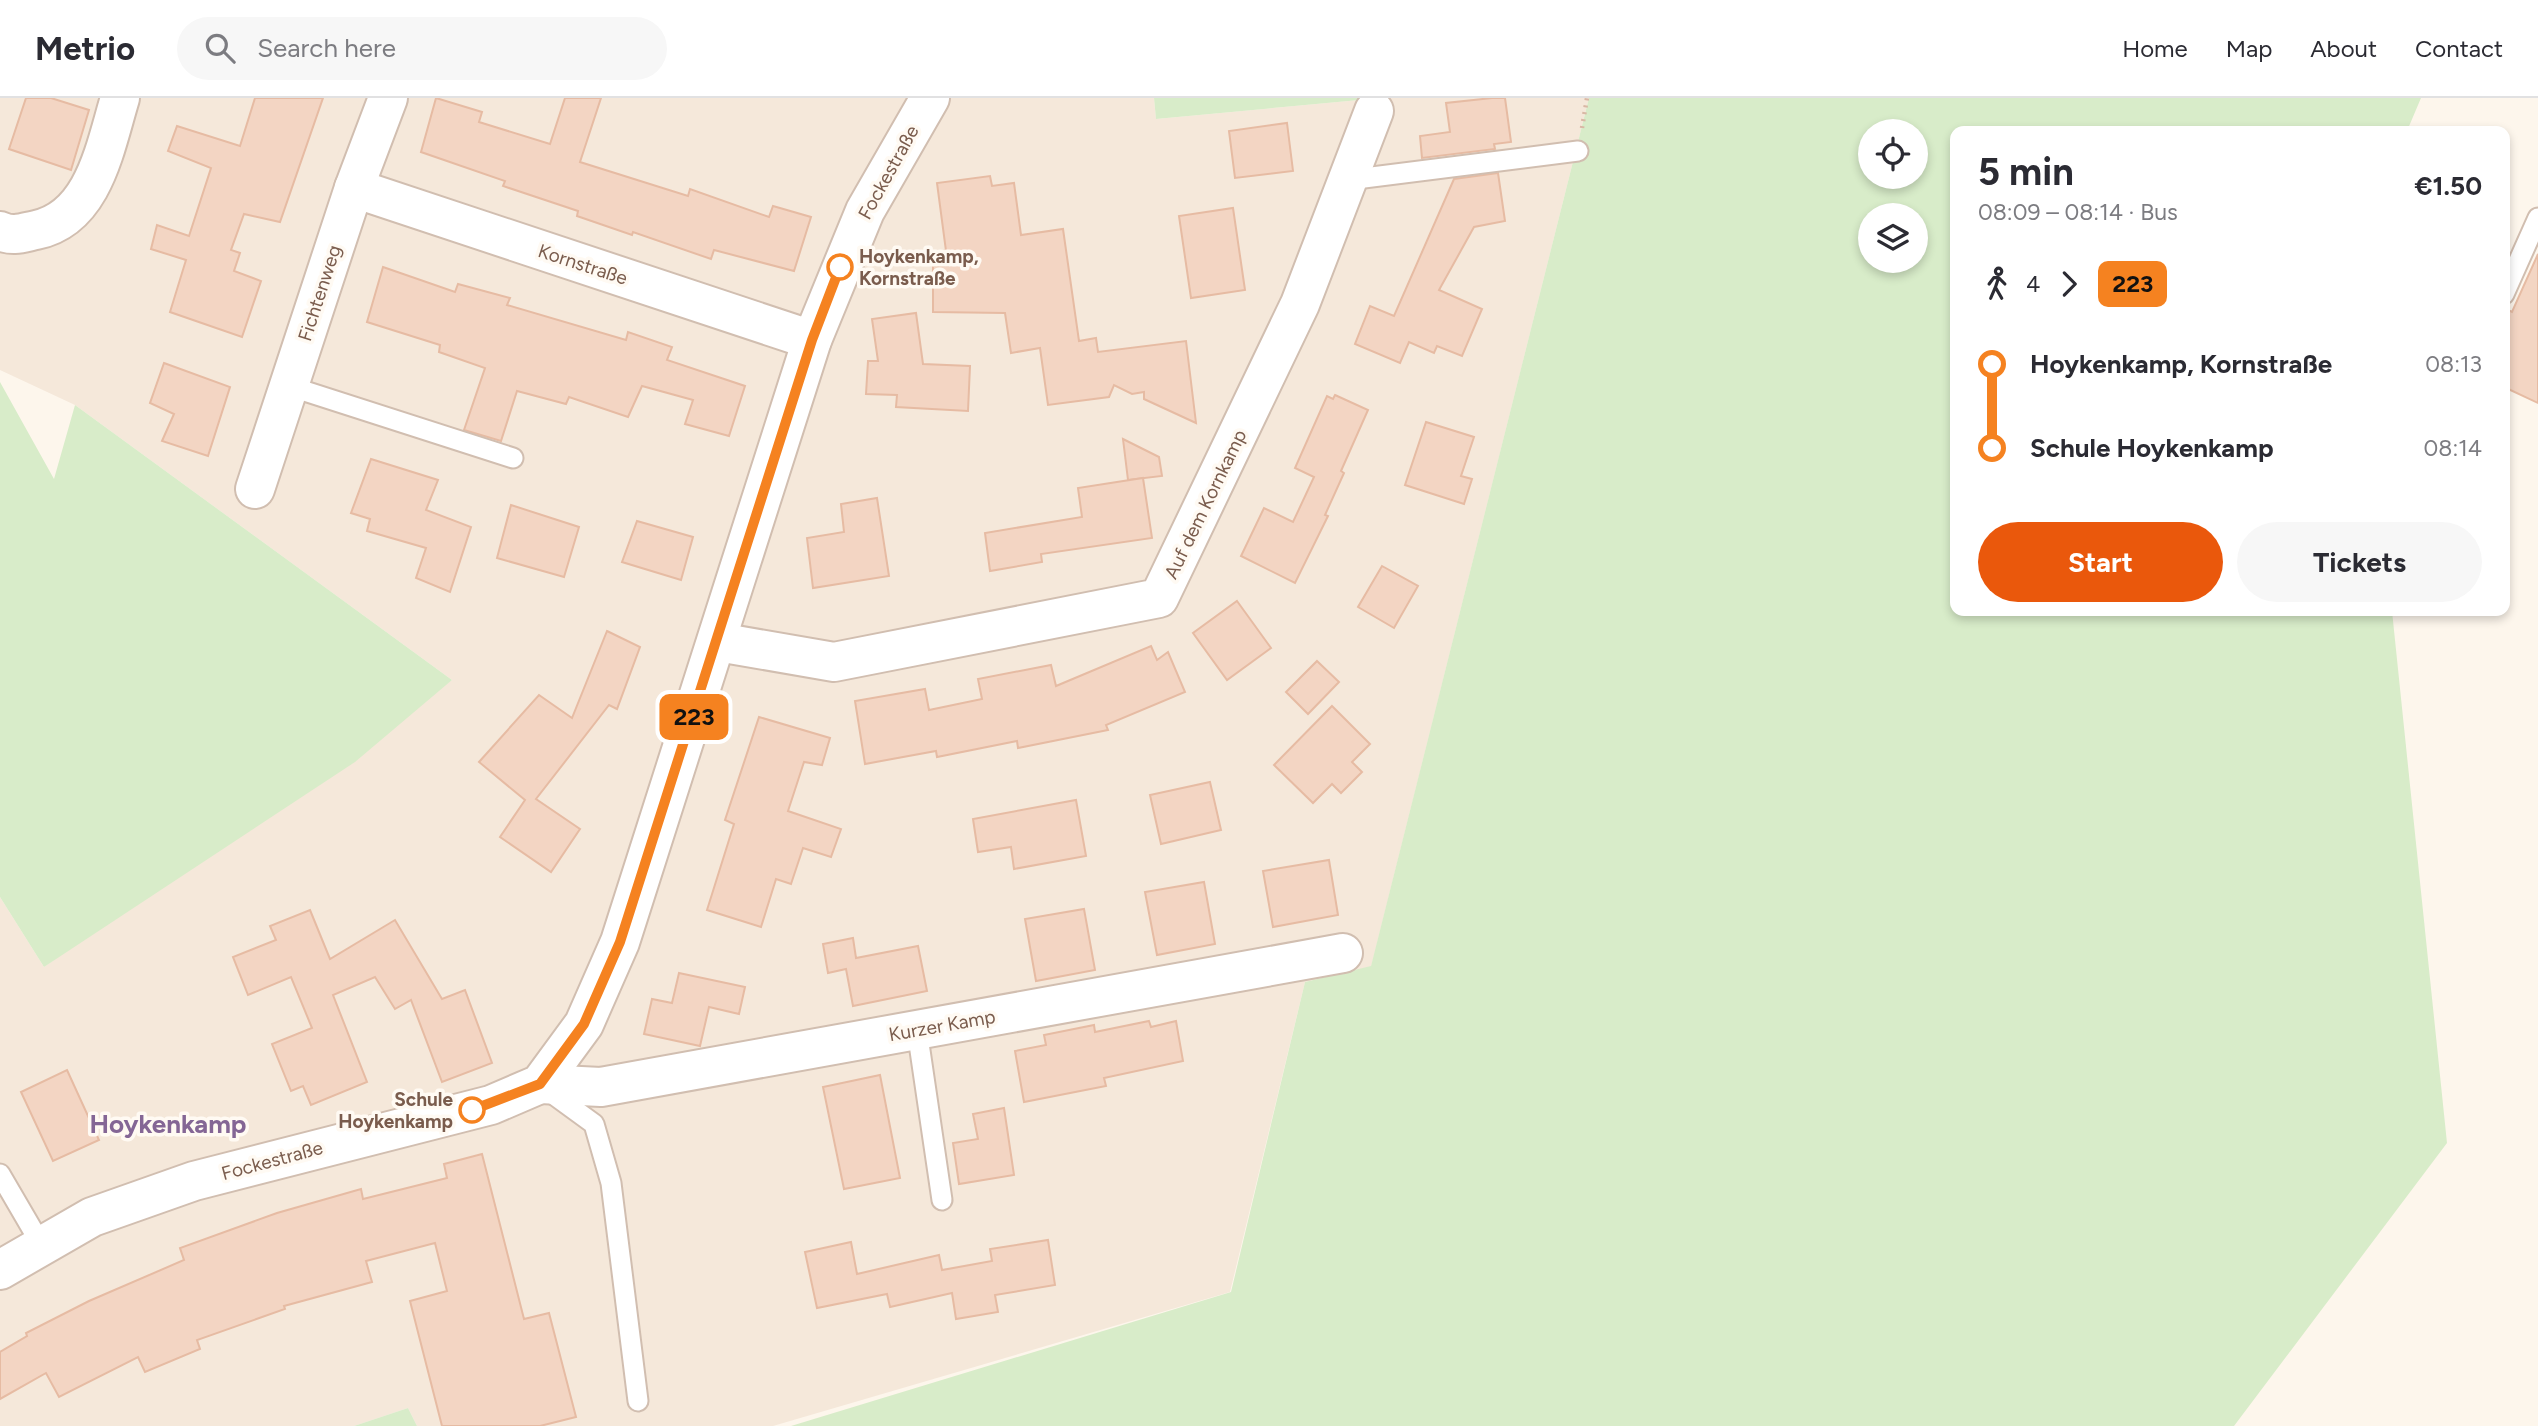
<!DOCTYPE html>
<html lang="en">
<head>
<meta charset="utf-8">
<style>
	body { margin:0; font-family:Figtree,sans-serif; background:#f7f7f7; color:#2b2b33; height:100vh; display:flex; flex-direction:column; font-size:26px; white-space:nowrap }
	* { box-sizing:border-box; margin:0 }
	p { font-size:23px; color:#7c7c81 }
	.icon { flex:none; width:38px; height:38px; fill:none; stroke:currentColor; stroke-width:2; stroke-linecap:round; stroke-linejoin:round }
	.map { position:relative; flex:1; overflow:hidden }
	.details { position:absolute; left:1950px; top:28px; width:560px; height:490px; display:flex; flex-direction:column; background:#fff; border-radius:14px; box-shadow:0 4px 10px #0003 }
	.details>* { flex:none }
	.badge { padding:0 14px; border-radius:10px; font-size:24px; line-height:46px }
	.fabs { position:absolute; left:1858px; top:21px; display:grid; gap:14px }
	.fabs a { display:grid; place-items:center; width:70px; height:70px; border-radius:50%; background:#fff; box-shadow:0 4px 10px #0003; font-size:35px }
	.map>.badge { position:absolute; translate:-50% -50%; box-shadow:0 0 0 4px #fff }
	.legs { display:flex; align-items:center; gap:10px; height:77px; padding:0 28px; font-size:23px }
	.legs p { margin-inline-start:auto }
	.summary { display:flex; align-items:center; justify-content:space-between; height:119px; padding:0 28px }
	h1 { font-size:38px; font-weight:700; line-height:52px }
	.action { display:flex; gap:14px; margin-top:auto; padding:14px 28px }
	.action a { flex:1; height:80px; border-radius:42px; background:#ea580c; color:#fff; font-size:28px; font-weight:700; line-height:80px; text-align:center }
	.action a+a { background:#f7f7f7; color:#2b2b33 }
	ul { padding:0 28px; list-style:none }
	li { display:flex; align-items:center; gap:24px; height:84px; font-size:26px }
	li i { display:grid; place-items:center; width:10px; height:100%; margin:0 9px; background:currentColor }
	li i::after { content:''; width:18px; height:18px; margin:-9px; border:5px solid; border-radius:50%; background:#fff }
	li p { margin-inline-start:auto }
	li:first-child i { background:linear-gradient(#0000 50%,currentColor 0) }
	li:last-child i { background:linear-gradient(currentColor 50%,#0000 0) }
	header { display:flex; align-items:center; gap:42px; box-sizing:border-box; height:98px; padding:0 35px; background:#fff; border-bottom:2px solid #e1e1e2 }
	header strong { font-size:33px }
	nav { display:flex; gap:38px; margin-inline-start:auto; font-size:24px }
	.search { width:490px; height:63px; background:#f7f7f7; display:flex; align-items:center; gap:18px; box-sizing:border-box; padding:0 24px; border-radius:38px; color:#7c7c81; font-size:26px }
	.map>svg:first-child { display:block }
</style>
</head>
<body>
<header>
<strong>Metrio</strong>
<div class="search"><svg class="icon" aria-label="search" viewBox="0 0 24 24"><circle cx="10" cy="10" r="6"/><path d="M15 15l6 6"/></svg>Search here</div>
<nav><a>Home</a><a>Map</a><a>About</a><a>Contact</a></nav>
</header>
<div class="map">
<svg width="2538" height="1328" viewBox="0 0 2538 1328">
	<rect width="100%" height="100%" fill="#fdf6ec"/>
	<path fill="#f5e8da" d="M0,0h1154l2,21 225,-21h208l-218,869 -66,15 -75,310 -457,134h-356l-9,-18 -54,18h-354v-529l44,70 408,-287 -377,-275 -75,-35z"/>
	<g fill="#d8ecc9" fill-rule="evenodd">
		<path d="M1154,0h227l-225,21z"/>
		<path d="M1589,0h832l-14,33h-452v480h437l55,532 -213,283h-1443l440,-134 74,-310 66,-16zM1871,33h45v46h-45zM1871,117h45v46h-45z"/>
		<path d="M0,284l54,97 21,-74 377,275 -97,82 -311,205 -44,-70z"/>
		<path d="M408,1310l9,18h-63z"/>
	</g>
	<g fill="#f3d5c3" stroke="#e6bba3" stroke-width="2">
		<path d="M26,0h25l38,12 -18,60 -62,-21z"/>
		<path d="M255,0h68l-43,124 -36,-8 -13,36 9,3 -6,18 27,10 -19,56 -72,-25 16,-52 -35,-11 6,-24 32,11 22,-68 -43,-17 9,-25 63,20z"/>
		<path d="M436,0l46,14 -3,10 71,22 15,-46h36l-21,64 108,34 2,-7 79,28 4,-11 38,11 -17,54 -80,-21 -3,9 -78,-27 -1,3 -55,-19 1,-5 -75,-25 2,-5 -84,-29z"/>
		<path d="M1492,0h13l6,44 -17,2 1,5 -73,9 -2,-22 30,-4 -4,-29z"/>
		<path d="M1287,25l6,48 -58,7 -6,-47z"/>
		<path d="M1498,75l7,48 -31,6 -35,63 43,19 -20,47 -25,-10 -3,7 -25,-11 -9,21 -45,-19 15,-38 24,10 60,-137z"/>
		<path d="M990,78l2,10 22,-3 7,52 42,-6 16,112 17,-3 2,14 88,-11 10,82 -52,-24v-7l-12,2 -18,-9 -5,12 -61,8 -8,-57 -29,5 -6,-40 -72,-1v-46h15l-11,-83z"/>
		<path d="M1233,110l12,82 -54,8 -12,-82z"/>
		<path d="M2538,156v149l-34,-16v-79l8,4z"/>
		<path d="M383,169l72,25 3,-8 52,14 -3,7 119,35 2,-8 44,15 -5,13 78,26 -16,50 -44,-12 8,-24 -51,-14 -14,31 -59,-20 -3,7 -49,-13 -16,50 -37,-11 21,-62 -46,-16 1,-7 -73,-23z"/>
		<path d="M916,215l7,51 47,2 -2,45 -72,-4 1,-12 -31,-1 2,-33h10l-6,-42z"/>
		<path d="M164,265l66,24 -22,69 -46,-15 12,-27 -24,-11z"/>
		<path d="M1335,297l33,15 -27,61 3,2 -19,42 3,1 -33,67 -54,-27 23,-48 29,14 21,-45 -19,-9 32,-72 6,3z"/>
		<path d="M1426,324l48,15 -13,39 11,3 -8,25 -59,-19z"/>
		<path d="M1123,341l36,18 3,19 -34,4z"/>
		<path d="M371,361l67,21 -12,30 45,17 -21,65 -34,-14 10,-30 -59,-17 3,-12 -19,-6z"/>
		<path d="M1143,380l9,60 -111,16 1,8 -52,9 -5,-38 97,-16 -4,-29z"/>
		<path d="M877,400l12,78 -76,12 -6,-50 37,-6 -3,-28z"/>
		<path d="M511,407l68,22 -15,50 -67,-19z"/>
		<path d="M637,423l56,16 -12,43 -59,-18z"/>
		<path d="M1382,468l36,20 -24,42 -36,-21z"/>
		<path d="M1237,503l34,47 -44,32 -34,-47z"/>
		<path d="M607,533l33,16 -23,62 -8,-4 -73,94 44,30 -29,43 -51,-35 25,-37 -46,-38 60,-67 33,23z"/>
		<path d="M1151,548l6,14 11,-8 17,40 -79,33 2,5 -90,18 -1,-7 -80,16 -1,-6 -71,13 -10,-63 70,-12 4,21 53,-11 -4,-20 73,-14 5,21z"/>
		<path d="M1317,563l22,21 -31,32 -22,-22z"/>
		<path d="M1332,608l38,38 -18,18 10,10 -21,21 -9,-9 -19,19 -39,-38z"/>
		<path d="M759,619l71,21 -8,27 -18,-3 -16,49 53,18 -10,28 -28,-9 -12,36 -15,-5 -15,48 -54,-17 27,-86 -9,-4z"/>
		<path d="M1210,684l11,48 -60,14 -11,-49z"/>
		<path d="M1076,702l10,56 -72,13 -3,-22 -33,5 -5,-33z"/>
		<path d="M1329,762l9,55 -65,12 -10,-56z"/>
		<path d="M1204,784l11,62 -58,11 -12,-63z"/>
		<path d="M1084,811l11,61 -59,11 -11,-62z"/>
		<path d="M310,812l20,49 65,-39 47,79 23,-9 27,73 -50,19 -31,-82 -16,9 -20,-32 -42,18 34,87 -56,23 -8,-19 -12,5 -19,-47 40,-16 -21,-51 -43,18 -15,-38 43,-17 -6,-14z"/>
		<path d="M853,840l3,20 62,-12 9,45 -74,15 -7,-37 -18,4 -5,-29z"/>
		<path d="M679,875l66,14 -6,27 -30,-7 -9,39 -56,-12 8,-35 20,4z"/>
		<path d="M1149,923l2,6 25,-6 7,40 -79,17 2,8 -82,16 -9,-51 31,-6 -2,-10 50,-10 1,7z"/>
		<path d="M67,972l32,70 -46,21 -32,-69z"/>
		<path d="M880,977l20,103 -56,11 -21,-102z"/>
		<path d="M1004,1010l10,67 -55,9 -6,-41 25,-4 -5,-25z"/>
		<path d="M482,1056l42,165 25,-6 27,104 -36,9h-98l-32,-125 37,-10 -12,-48 -69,18 6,21 -88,24 1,3 -88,31 3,9 -55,23 -7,-15 -79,40 -13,-24 -46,26v-47l27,-16 -1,-3 63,-32 95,-41 -4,-12 97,-35 84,-24 2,10 84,-21 -3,-14z"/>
		<path d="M1048,1142l7,45 -60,10 3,17 -42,7 -4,-26 -62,14 -3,-13 -70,14 -12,-56 46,-10 6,32 82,-19 3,15 50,-9 -2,-12z"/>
	</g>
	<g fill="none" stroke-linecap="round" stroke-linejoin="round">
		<defs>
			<g id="lane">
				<path d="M1348,82l230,-29"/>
				<path d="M2504,196l34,-76"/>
				<path d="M289,288l224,72"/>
				<path d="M917,932l25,170"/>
				<path d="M546,991l48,35 17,59 27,218"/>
				<path d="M0,1076l42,72"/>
			</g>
			<g id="street">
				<path d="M354,90l458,152"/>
				<path d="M0,133c13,6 22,2 36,-1 58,-12 69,-83 84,-132"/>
				<path d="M255,391l99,-301 34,-90"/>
				<path d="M718,544l116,20 325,-64 141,-294 74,-193"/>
				<path d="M540,986l61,3 742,-134"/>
				<path d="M0,1172l92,-53 102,-36 297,-76 49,-21 44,-60 36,-82 192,-602 53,-129 65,-113"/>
			</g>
		</defs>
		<use href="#lane" stroke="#d1beb0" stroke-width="23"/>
		<use href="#street" stroke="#d1beb0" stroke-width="42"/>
		<path stroke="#d9b8a5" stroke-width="4.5" stroke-dasharray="2 5" stroke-linecap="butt" d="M1582,30l5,-30"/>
		<use href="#lane" stroke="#fff" stroke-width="19"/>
		<use href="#street" stroke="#fff" stroke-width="38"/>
	</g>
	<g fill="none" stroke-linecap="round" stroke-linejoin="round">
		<defs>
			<path id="line-1" d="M472,1012l68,-26 44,-60 36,-82 192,-602 28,-73"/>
		</defs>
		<use href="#line-1" stroke="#fff" stroke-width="16"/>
		<use href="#line-1" stroke="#f58220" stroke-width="10"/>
	</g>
	<g fill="#fff" stroke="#f58220" stroke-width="3.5">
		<circle cx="840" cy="169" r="12"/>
		<circle cx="472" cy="1012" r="12"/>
	</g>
	<g text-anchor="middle" stroke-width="7" stroke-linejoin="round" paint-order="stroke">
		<g font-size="19" fill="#7a5c4d" stroke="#fffaf3">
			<text transform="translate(888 74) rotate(-61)" y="7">Fockestraße</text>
			<text transform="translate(583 166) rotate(18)" y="7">Kornstraße</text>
			<text transform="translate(319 195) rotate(-72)" y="7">Fichtenweg</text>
			<text transform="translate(1205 406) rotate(-64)" y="7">Auf dem Kornkamp</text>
			<text transform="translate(942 927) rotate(-10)" y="7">Kurzer Kamp</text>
			<text transform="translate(272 1062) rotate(-15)" y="7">Fockestraße</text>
		</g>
		<g font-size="19" font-weight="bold" fill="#7a5c4d" stroke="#fffaf3" text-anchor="start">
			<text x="859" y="165">Hoykenkamp,<tspan x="859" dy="22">Kornstraße</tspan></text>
			<text x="453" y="1008" text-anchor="end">Schule<tspan x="453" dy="22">Hoykenkamp</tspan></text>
		</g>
		<g font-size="26" font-weight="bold" fill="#846695" stroke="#fffaf3">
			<text x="168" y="1035">Hoykenkamp</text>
		</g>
	</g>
</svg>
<div class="fabs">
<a><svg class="icon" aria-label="locate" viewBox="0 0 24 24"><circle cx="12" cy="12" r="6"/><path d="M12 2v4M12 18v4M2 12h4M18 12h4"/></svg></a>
<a><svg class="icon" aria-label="layers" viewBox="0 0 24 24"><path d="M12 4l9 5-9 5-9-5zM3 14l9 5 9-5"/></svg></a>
</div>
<b class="badge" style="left:694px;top:619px;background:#f58220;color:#111">223</b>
<section class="details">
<div class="summary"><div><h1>5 min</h1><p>08:09 – 08:14 · Bus</p></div><b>€1.50</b></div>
<div class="legs"><svg class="icon" aria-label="walk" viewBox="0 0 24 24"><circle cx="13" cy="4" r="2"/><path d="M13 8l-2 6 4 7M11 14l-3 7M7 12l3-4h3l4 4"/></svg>4<svg class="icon" aria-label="forward" viewBox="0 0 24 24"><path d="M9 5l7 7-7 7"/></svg><b class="badge" style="background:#f58220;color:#111">223</b></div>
<ul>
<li><i style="color:#f58220"></i><b>Hoykenkamp, Kornstraße</b><p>08:13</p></li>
<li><i style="color:#f58220"></i><b>Schule Hoykenkamp</b><p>08:14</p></li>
</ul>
<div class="action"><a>Start</a><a>Tickets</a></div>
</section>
</div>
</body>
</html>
